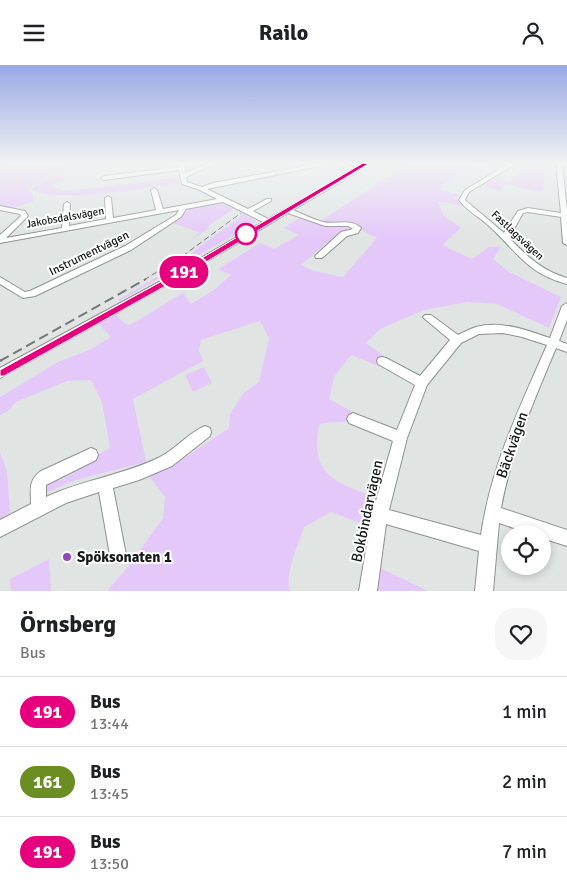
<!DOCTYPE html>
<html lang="en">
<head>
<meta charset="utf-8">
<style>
	body { margin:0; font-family:Signika,sans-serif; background:#f6f6f6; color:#202124; height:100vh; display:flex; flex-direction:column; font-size:19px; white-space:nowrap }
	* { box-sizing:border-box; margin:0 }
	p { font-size:16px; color:#757577 }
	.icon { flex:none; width:28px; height:28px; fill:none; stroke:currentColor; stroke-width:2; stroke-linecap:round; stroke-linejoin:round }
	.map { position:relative; height:526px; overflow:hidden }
	.details { display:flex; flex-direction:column; background:#fff; flex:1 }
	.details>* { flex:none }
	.badge { padding:0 10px; border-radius:16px; font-size:18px; line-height:32px }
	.buttons { position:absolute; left:501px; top:460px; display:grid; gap:10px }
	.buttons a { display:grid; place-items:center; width:50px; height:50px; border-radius:50%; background:#fff; box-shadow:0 2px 8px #0003; font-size:25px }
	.map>.badge { position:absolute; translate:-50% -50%; box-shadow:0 0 0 2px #fff }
	.round { display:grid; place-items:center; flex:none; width:52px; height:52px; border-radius:20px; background:#f6f6f6 }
	.head { display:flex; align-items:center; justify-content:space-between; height:85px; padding:0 20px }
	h1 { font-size:24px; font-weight:700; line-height:38px }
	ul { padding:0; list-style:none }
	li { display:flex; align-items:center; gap:15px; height:70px; padding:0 20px; border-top:1px solid #e0e0e0 }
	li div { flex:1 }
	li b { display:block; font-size:19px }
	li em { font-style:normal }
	li .badge { min-width:55px; font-weight:700; text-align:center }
	header { display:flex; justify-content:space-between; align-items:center; height:65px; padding:0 20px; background:#fff; font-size:22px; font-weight:700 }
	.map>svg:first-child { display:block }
</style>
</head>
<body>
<header><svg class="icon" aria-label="menu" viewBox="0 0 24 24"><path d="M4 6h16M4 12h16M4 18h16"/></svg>Railo<svg class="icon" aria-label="person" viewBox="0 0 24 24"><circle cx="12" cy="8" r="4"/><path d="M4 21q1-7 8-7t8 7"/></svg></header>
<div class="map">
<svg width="567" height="526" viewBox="0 0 567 526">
	<rect width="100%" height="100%" fill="#e0e5e4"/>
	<g fill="#e4c8f9">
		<path d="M6,99h59l-1,3 27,-2 12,3c-26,5 -56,0 -75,22l5,4v7l-19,7 -14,-1v-39z"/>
		<path d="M408,99h83l-3,3 12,4 -2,1 -21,-7 -24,12 -14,12 20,6 -6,3 6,3 5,6 -18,-5h-8l6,14 17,12 -19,17 30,14 17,-12h12l-8,12 16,13 52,25 -12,31 -52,-24 -30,-2 -43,8 -44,19 -14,14 18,13 -8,9 -25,-10 -17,22 -5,22 22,12 -4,10c-10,3 -19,-1 -28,4 -10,51 18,58 59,73l-6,26 -18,-3 -23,-9 -27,15c-5,16 -20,48 -14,64h-183l20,-23 36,-50 2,-21 -16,-21 21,-8 59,-40 1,-14 13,-20 16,-12 10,-44 -9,-17 -59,19 -2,10 4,11 -70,38 13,63 -70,18 -33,14v-8l15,-12 1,7 38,-21 -1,-5 14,-7 -8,-46 -11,-22 -24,1 -51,21 -8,9 -8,4v-18l58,-35 31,-12 22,-13 -12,-13 17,-9 11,10 5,-1 51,-31 8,11 23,-14 17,-15 -13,-6 42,-26 14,6 25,-14 -15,-7 17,-11c17,7 30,9 48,8l4,3 -13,4 -39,33 13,6 29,6 34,-39 -16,-8 -10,-7h-22l-8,-2z"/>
		<path d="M529,100l14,3 2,9 -2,10 2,4h-10l-30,-7 -4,7 -20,-6 15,-7 12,4z"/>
		<path d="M61,108l2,2 1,6 -12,4 4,4 4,-1 2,3 61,-6 35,-6h21l1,4c-35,4 -118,21 -148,7l4,-7z"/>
		<path d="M221,138l12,6c-9,7 -18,11 -26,18l2,1 -17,11 7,-7 -26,-9 19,-15z"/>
		<path d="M244,149l11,6 1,2 -136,79 -2,-1 61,-36 2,-3z"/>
		<path d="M204,302l8,16 -19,9 -8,-17z"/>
		<path d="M0,387l7,19 3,41 -10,8z"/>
		<path d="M49,494l2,32h-40l-1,-12z"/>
		<path d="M380,503l48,23h-51z"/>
	</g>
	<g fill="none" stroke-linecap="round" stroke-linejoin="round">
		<defs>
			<g id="minor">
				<path d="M178,99h6l1,9 22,-9h8l-29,13 1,5 15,5 11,-4 103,-19h13l-122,25 41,20 19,-10h4v2l-18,10 15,8 85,-48 -16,-7h8l13,5 7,-5h7l-79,46c10,4 19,9 30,12 13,3 27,-4 38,6l-3,5 -11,3 -25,22h-6l-1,-2 26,-24 12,-3 -5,-3h-23l-37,-13 -121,72 -167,93v-10l161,-87 102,-59 -40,-20 -37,7 -5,8 -50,33 -96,46 -12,2 -23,-14v-7l25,15 5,-1 95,-45 51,-31 3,-5 -179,33v-8l21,-19 -1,-2 -20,-4v-4l25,5 3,5 -22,22 56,-10 2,-24 3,-2 3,2 -1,22 37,-7 -1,-21 3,-2 3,2 2,20 43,-8 -5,-20 3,-2 3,2 6,19 54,-10 -17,-9 -18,-6 -3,-14 -75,10 -3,-2 3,-2 75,-9z"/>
				<path d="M508,99h7l-46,28 -4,8 39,33 14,-22 10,-3 33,5 -5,-49h6l5,46v35l-4,-2 -2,-26 -33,-5 -5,1 -14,25c18,18 33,33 58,40v6c-41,-11 -50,-33 -79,-59 -10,-9 -21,-14 -29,-25l6,-10z"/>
				<path d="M567,238v17l-8,21 8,3v8l-11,-4c-22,53 -45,104 -55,160l66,22v16l-25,-8v-4h-11l-32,-11 -6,68h-18l4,-40 -93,-27 -9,67h-18l13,-76 21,-74 -44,-18 -2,-4 2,-4 4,-2 44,17 18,-45 -37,-21 -1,-3 1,-3 4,-1 4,1 34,18 30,-36 -25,-21 -2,-2 2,-2h6l27,20c6,-3 12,-6 18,-8 24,-7 51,3 74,11l12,-32zM503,268l19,4 25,8c-28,64 -56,121 -66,190l-92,-25 18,-72 20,-53 34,-42 18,-9z"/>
				<path d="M205,361l5,2 1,4 -1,4 -38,30 -33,14 -26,8 13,67 -2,6 -6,2 -6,-2 -2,-6 -11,-63 -33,11 -66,34v-17l31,-16c0,-14 -3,-24 10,-33l50,-23 5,2 2,5 -2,5 -50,25v12c36,-17 78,-22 114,-40 16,-8 28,-24 45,-31z"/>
			</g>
		</defs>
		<use href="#minor" stroke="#8d9290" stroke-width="2"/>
		<use href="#minor" fill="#fff" fill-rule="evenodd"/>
		<path stroke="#757877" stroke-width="1" stroke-dasharray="6 3" stroke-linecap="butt" d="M144,215l40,-25 57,-42"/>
		<path stroke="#757877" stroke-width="2" stroke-dasharray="10 5" stroke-linecap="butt" d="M0,296l146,-82"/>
		<path stroke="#757877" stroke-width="2.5" stroke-dasharray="12 6" stroke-linecap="butt" d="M0,296l2,-1"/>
	</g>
	<linearGradient id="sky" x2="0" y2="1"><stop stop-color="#99a8e5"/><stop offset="0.57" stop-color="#f1f3f3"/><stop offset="1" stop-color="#f1f3f3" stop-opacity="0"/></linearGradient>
	<rect width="567" height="173" fill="url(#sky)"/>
	<path fill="#e6007e" stroke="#fff" d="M363,98l5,1 -190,115 -174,97h-4v-6l173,-95z"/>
	<circle fill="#fff" stroke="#e6007e" stroke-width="2.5" cx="246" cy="169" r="10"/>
	<circle fill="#924abc" stroke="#fff" stroke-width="2" cx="67" cy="492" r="5"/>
	<g text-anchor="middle" stroke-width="4" stroke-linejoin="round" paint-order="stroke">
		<g font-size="11" fill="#161817" stroke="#fff">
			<text transform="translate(65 152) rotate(-10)" y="4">Jakobsdalsvägen</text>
			<text transform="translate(518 170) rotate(43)" y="4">Fastlagsvägen</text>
		</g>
		<g font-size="12" fill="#161817" stroke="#fff">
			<text transform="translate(89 188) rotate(-26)" y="4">Instrumentvägen</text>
		</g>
		<g font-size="15" fill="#161817" stroke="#fff">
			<text transform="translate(512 380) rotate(-71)" y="5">Bäckvägen</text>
			<text transform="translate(367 446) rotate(-78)" y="5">Bokbindarvägen</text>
		</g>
		<g font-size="15" font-weight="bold" fill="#161817" stroke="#fff" text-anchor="start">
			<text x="77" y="497">Spöksonaten 1</text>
		</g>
	</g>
</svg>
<div class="buttons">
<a><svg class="icon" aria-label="locate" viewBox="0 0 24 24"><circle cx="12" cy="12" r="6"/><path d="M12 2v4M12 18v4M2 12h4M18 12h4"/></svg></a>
</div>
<b class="badge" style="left:184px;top:207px;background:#e6007e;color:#fff">191</b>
</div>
<section class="details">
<div class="head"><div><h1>Örnsberg</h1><p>Bus</p></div><a class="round"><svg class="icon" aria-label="heart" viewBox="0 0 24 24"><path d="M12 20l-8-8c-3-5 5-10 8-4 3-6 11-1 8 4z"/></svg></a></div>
<ul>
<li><span class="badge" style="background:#e6007e;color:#fff">191</span><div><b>Bus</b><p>13:44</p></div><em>1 min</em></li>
<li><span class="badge" style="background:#6b8e23;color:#fff">161</span><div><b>Bus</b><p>13:45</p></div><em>2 min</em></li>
<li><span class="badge" style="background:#e6007e;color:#fff">191</span><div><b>Bus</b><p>13:50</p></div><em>7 min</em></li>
</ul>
</section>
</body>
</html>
